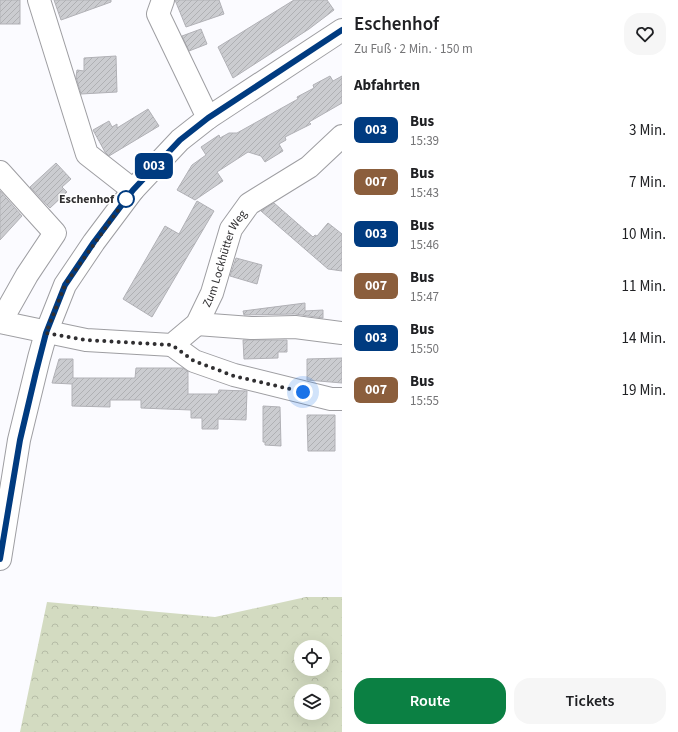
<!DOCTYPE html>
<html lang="de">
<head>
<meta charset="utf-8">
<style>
	body { margin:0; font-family:"Source Sans 3",sans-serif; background:#f6f6f6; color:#202124; height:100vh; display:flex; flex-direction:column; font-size:15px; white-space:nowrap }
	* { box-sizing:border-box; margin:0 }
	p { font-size:13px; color:#757577 }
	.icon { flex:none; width:22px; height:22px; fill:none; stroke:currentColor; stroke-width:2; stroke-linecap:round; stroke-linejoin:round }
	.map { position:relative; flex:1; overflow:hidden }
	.side { display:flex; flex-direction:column; background:#fff; width:336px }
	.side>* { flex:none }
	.badge { padding:0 8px; border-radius:6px; font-size:14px; line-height:26px }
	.buttons { position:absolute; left:294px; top:640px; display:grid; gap:8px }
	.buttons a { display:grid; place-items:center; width:36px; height:36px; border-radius:50%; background:#fff; box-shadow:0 4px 16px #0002; font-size:20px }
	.you { position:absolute; width:20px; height:20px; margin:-10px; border:3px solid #fff; border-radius:50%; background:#1a73e8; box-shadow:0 0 0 6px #1a73e833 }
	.map>.badge { position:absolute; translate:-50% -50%; box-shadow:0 0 0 2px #fff }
	h2 { padding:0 12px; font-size:15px; line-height:36px }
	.round { display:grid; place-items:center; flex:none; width:42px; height:42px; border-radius:16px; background:#f6f6f6 }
	.head { display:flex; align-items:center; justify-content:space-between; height:68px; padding:0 12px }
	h1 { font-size:19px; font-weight:600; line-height:30px }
	.action { display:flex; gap:8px; margin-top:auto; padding:8px 12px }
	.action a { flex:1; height:46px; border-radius:16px; background:#0b8043; color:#fff; font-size:16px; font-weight:600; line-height:46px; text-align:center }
	.action a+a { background:#f6f6f6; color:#202124 }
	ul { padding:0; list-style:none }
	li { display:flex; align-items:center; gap:12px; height:52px; padding:0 12px }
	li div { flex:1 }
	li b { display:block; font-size:15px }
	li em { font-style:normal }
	li .badge { min-width:44px; font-weight:700; text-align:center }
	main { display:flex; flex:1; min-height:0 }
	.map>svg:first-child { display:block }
</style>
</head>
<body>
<main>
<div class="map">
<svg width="342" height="732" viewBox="0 0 342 732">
	<defs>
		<pattern id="forest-crowns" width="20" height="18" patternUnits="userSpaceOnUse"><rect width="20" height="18" fill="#d3dbc1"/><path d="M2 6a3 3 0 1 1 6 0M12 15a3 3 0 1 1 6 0" fill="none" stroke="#b5bca6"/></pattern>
		<pattern id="building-hatch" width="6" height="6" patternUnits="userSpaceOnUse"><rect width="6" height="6" fill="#cbccd0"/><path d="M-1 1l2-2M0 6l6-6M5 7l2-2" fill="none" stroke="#afb0b3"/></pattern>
	</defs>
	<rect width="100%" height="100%" fill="#fbfbff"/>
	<path fill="url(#forest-crowns)" fill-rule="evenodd" d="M306,597h36v135h-322l27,-130 168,15zM301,647h22v22h-22zM301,691h22v22h-22z"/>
	<g fill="url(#building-hatch)" stroke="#b1b1b6">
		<rect x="0" y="0" width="20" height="24"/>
		<path d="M54,0h57v2l-50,18z"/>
		<path d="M175,0h44l5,14 -38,13z"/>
		<path d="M294,0h33l7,10 -25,19 -76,49 -15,-31z"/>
		<path d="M201,29l6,15 -18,7 -7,-15z"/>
		<path d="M116,56l1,36 -36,2 -5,-17 1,-7 7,1v-13z"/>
		<path d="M330,76l3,5 9,-5v27l-33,19 2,2 -26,13 1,3 -7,4 4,7 -18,11 -4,-6 -13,-4 -31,20 6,9 -28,19 -18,-10 15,-25 14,-10 -5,-8 18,-12 1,3 9,-5h8l61,-34 -1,-2 17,-9 -1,-3z"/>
		<path d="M148,109l11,17 -50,30 -4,-4 -12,-22 16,-9 3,6 5,-3v4z"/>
		<path d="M56,163l15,16 -9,8 5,5 -17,16 -20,-21z"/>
		<path d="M0,191l22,25 -22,24z"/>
		<path d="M197,201l17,10 -62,106 -29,-18 42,-73 14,8z"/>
		<path d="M274,203l39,34 2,-2 2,1 11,-13 14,11v37l-14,-2 -67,-58z"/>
		<path d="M236,258l26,7 -5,19 -27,-8z"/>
		<path d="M305,303v8l18,-1v8l-28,-4 -51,1 -1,-4z"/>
		<path d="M243,340h44v12h-9v6l-34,1z"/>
		<path d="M342,358v25l-35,-3v-21z"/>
		<path d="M59,359h14v19h62l1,-10h47l5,4v22h30l1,-4 28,1 -1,29 -28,-1v10h-16v-11h-11v-8l-50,-2v-8h-31v7l-38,-1v-22l-20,-1z"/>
		<path d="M263,406l17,1 1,39 -16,-1v-3h-2z"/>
		<path d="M307,415h28v36h-27z"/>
	</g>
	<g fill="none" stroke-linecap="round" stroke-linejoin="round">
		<defs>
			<g id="minor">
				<path d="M39,0l48,154 46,36"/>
				<path d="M163,0l-5,14 50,104"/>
				<path d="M0,172l55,61 -28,42 -26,46"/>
				<path id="s1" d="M0,322l86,18 86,5 25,-21 15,-31 19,-64 18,-25 60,-37 33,-31"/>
				<path d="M197,324l54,4 44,-1 47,6"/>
				<path d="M172,345l22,16 40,14 97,24h11"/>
				<path d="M0,559l19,-119 20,-82 7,-25 19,-48 29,-43 39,-52 47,-50 28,-22 134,-88"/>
			</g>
		</defs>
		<use href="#minor" stroke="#9e9ea2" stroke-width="24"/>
		<use href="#minor" stroke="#fff" stroke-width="22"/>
	</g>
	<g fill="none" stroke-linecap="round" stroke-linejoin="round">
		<defs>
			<path id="line" d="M0,559l20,-119 16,-68 10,-39 19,-48 29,-43 39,-52 47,-50 28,-22 134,-88"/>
		</defs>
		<use href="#line" stroke="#fff" stroke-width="9"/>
		<use href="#line" stroke="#003b80" stroke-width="6"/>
		<path stroke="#302f31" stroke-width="4" stroke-dasharray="0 7.2" d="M126,199l-61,86 -19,48 40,7 86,5 22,16 40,15 69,16"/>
	</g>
	<circle fill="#fff" stroke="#003b80" stroke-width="2" cx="126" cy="199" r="8"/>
	<g text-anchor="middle" stroke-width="3" stroke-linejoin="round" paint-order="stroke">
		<g font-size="12" font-weight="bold" fill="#302f31" stroke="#fff" text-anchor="end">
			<text x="114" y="203">Eschenhof</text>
		</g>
		<g font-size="12" fill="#302f31" stroke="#fff">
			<text dy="4" stroke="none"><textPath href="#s1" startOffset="278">Zum Lockhütter Weg</textPath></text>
		</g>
	</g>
</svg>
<div class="buttons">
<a><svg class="icon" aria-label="locate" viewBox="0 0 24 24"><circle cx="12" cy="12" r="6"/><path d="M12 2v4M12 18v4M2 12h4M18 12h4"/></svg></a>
<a><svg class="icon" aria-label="layers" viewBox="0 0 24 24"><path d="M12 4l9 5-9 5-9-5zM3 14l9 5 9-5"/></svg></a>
</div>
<div class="you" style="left:303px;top:392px"></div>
<b class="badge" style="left:154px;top:166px;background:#003b80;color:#fff">003</b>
</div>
<section class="side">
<div class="head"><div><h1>Eschenhof</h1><p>Zu Fuß · 2 Min. · 150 m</p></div><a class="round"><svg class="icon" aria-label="heart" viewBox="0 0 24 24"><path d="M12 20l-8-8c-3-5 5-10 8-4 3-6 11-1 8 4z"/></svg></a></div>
<h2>Abfahrten</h2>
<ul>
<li><span class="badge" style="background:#003b80;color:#fff">003</span><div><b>Bus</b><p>15:39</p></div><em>3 Min.</em></li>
<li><span class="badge" style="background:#8b5e3c;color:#fff">007</span><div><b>Bus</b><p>15:43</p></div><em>7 Min.</em></li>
<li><span class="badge" style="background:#003b80;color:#fff">003</span><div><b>Bus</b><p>15:46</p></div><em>10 Min.</em></li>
<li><span class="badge" style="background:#8b5e3c;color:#fff">007</span><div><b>Bus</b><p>15:47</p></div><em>11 Min.</em></li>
<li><span class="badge" style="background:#003b80;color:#fff">003</span><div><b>Bus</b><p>15:50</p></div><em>14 Min.</em></li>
<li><span class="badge" style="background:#8b5e3c;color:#fff">007</span><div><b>Bus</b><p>15:55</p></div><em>19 Min.</em></li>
</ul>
<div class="action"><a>Route</a><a>Tickets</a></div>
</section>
</main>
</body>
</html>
